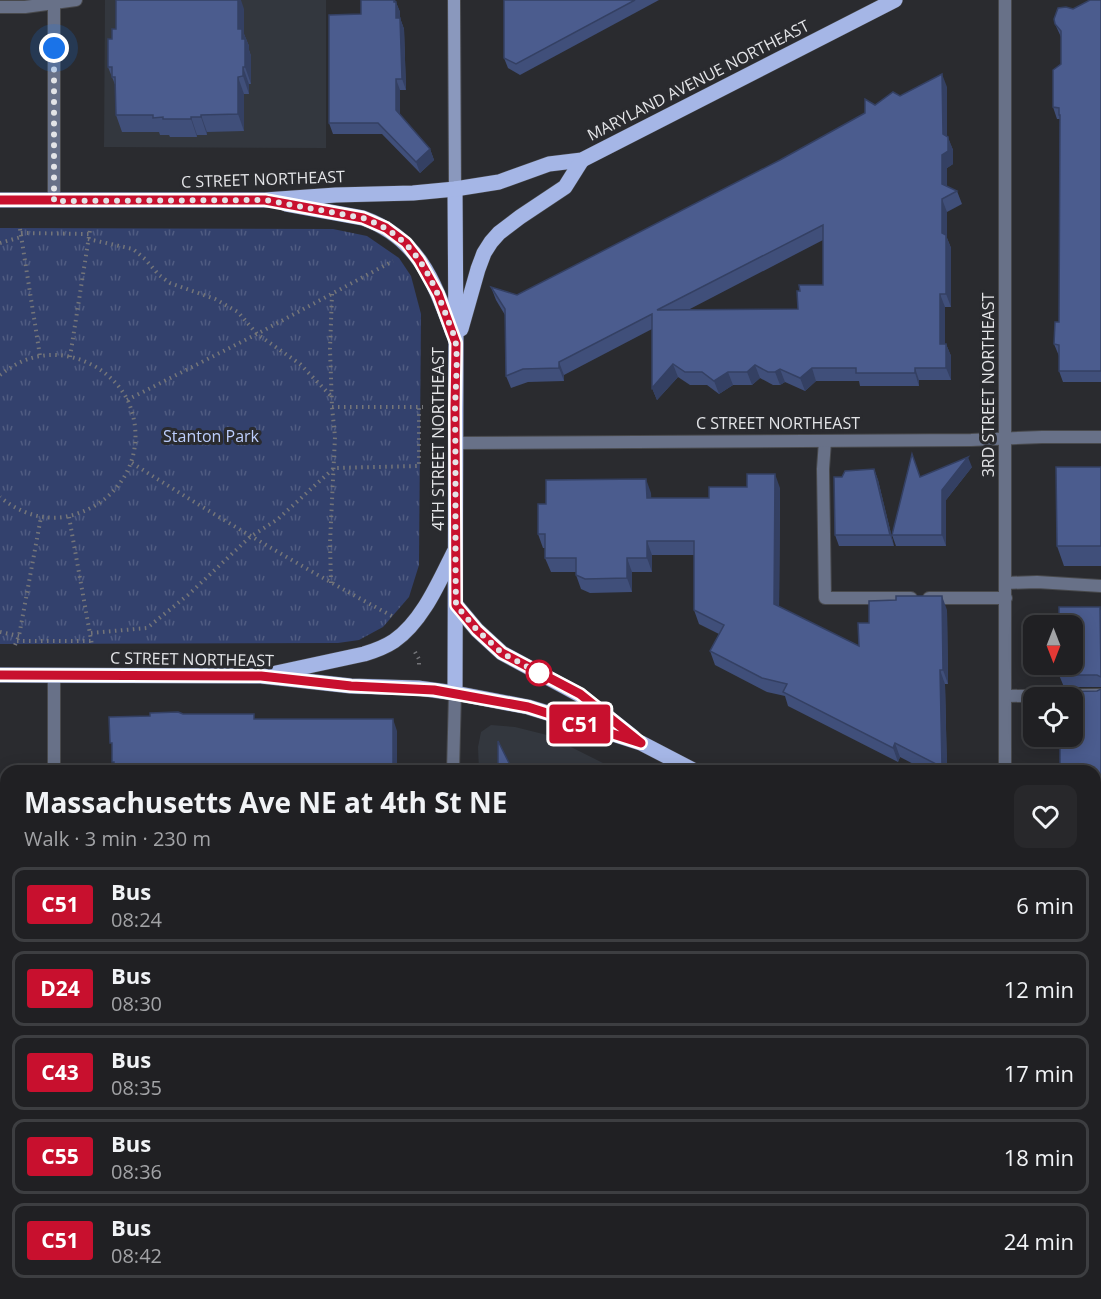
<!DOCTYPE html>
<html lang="en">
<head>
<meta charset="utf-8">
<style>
	body { margin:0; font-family:"Open Sans",sans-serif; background:#28282b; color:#f1f3f6; height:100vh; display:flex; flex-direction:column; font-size:22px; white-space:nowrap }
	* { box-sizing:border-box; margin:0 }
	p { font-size:20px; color:#a2a3a6 }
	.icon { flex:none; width:33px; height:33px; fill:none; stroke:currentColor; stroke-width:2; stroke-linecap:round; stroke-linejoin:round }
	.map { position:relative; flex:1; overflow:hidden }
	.sheet { position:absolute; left:0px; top:765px; width:1101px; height:534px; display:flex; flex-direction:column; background:#202023; border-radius:18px 18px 0 0; box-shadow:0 3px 15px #0003,0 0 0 2px #3d3e41 }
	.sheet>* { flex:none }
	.badge { padding:0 12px; border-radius:4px; font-size:21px; line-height:39px }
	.needle { width:39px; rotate:180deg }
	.buttons { position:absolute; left:1023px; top:615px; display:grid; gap:12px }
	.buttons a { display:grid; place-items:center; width:60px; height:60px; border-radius:12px; background:#202023; box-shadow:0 3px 15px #0003,0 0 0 2px #3d3e41; font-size:30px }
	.you { position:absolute; width:30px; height:30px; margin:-15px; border:4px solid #fff; border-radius:50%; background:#1a73e8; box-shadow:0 0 0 9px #1a73e833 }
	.map>.badge { position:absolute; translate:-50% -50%; box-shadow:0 0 0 3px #fff }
	.round { display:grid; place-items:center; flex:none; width:63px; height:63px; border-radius:12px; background:#28282b }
	.headline { display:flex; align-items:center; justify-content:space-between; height:102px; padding:0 24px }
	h1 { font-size:28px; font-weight:700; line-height:45px }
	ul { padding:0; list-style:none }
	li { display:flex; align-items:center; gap:18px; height:75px; margin:0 12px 9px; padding:0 12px; border:3px solid #3d3e41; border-radius:12px }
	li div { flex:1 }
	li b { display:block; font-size:22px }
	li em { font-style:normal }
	li .badge { min-width:66px; font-weight:700; text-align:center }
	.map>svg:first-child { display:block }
</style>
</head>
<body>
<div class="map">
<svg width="1101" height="1299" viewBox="0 0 1101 1299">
	<defs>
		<pattern id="park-tufts" width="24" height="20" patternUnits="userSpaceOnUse" patternTransform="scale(1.5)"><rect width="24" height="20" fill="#33416d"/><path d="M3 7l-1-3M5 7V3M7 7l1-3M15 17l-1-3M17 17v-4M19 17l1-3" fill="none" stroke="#505c82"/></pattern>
	</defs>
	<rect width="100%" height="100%" fill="#2a2b2f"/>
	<g fill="#33373e">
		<path d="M105,0h221v148l-222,-1z"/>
		<path d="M491,725l24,2 32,8 72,36h-140l-1,-24 3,-15z"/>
	</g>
	<path fill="url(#park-tufts)" d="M0,228l333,1 34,7 32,22 12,18 10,38 -2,251 -10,32 -26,30 -24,13 -21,3 -338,1z"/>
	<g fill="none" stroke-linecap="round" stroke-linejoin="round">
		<defs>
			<g id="service">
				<path d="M0,7h25l51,-7"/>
				<path d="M825,441l-2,28 2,129h86"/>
				<path d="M1005,583l32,-1 64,4"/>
				<path d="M929,598h77"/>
				<path d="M1005,696l96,-1"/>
				<path d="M620,1299v-6"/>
				<path d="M726,1299v-6"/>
				<path d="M834,1299v-6"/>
			</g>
			<g id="minor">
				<path d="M54,201v-201"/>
				<path d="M456,443l515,-3 71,-3h59"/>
				<path d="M54,771v-95"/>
				<path d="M1005,771v-771"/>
				<path d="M0,1024h6"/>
				<path d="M1095,1025h6"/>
				<path d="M54,1293v6"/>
				<path d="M1006,1293v6"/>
			</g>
			<g id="tertiary">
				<path d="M453,771l2,-78"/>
				<path d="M451,1299v-6"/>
			</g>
			<path id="secondary" d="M454,0l1,189"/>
			<g id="primary">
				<path d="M455,189l1,154 -1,350"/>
				<path d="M0,200h265l71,-5 77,-2 42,-4 44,-7 50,-18 33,-4 313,-160"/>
				<path d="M286,204l77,14c56,20 71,64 90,115"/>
				<path d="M461,329l17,-60 6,-16 7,-11 8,-9 21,-16 45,-30 17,-27"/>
				<path d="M456,605l21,25 25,23 78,42 53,42"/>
				<path d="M276,673l88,-19c10,-3 21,-7 30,-13 28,-19 45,-59 60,-89"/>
				<path d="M0,675l261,1 90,10 67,2 37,5 73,14 23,7 90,29 54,28"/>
				<path d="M1095,977l6,3"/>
			</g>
		</defs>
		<use href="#service" stroke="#48494c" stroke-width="14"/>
		<use href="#minor" stroke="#48494c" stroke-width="14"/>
		<use href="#tertiary" stroke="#48494c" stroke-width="14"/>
		<use href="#secondary" stroke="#48494c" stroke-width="14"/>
		<use href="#primary" stroke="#48494c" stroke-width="16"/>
		<g stroke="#747579" stroke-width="4" stroke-dasharray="1.5 4.5" stroke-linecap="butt">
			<path d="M20,229l20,127"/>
			<path d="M21,233l68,1"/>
			<path d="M88,239l45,10 12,10 14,16 11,8 45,16 23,13 19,22 43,30 32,33"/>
			<path d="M0,243l21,-6"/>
			<path d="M70,357l20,-127"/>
			<path d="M0,375c12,-9 25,-17 41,-19 34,-6 72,14 87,45 21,48 -4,98 -52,113 -27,9 -54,1 -76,-17"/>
			<path d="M127,400l130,-66 136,-73"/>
			<path d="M332,407h91"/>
			<path d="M132,463c85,54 171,105 260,153"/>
			<path d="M69,517l23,128"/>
			<path d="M331,583l-1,-40 5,-106 -3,-30 -2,-58 2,-55"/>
			<path d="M0,632l19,4"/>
			<path d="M91,633l56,-5 41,-33 62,-58 28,-18 56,-51 85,-2v-59"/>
			<path d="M17,641h75"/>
			<path d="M15,645l4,-9 22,-119"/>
			<path d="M415,652l4,7v8"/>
		</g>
		<use href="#service" stroke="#687188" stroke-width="12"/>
		<use href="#minor" stroke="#687188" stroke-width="12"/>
		<use href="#tertiary" stroke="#687188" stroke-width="12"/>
		<use href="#secondary" stroke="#8a98bd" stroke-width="12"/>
		<use href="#primary" stroke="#a5b6e6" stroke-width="15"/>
	</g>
	<g fill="#404f7a" fill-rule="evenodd">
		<path d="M361,0h34l5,12v6l4,11 2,61h-6v25l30,34 4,11 -14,13 -38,-39h-49l-4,-11 32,-109z"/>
		<path d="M504,0h155l-139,75 -12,-7 -4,-10z"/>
		<path d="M1101,0v382h-38l-4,-11v-15l-5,-12 5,-22 1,-203h-3l-4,-12 8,-43v-27l-6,-13 18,-15z"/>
		<path d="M244,9v25l5,12v4l2,6v28h-2v10h-5v37l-37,1v3h-10v2h-27l-1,-2h-9l-1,-3h-37l-6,-17v-28l-8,-20 4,-28 4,-10z"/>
		<path d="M947,87v49l6,14v14l-6,4v19l10,4 5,13 -15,8v26l4,10v59h-6v37h1l5,12v24h-32v6h-59l-1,-5h-43l-11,10 -20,-9 -5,3h-7l-13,-7 -8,7h-19l-14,9 -12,-9h-17l-12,-8 -21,23 -5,-12v-59l-88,46v6l-36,1 -17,6 -5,-12 -1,-61 -9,-15 -5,-13 26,8 263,-135 85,-47 10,-8 25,-9zM823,240v45l-25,24 -110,1z"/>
		<path d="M972,467l-26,33v46h-50l-4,-11 28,-58z"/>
		<path d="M1101,467v99h-37l-7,-20z"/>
		<path d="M874,469l4,11 16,66h-55l-4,-11 7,-58z"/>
		<path d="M780,488l-1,119 80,39 10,-23 78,-13 1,74h-3l2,87h-20l-27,-14 -2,5 -110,-56 -3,-10 -18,-4 -52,-27 -5,-14 9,-17 -20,-10 -5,-14v-55h-42v17h-20v20l-42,1 -9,-4 -5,-14v-3h-25l-6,-14v-10h-2l-5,-14 8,-30 105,-11v5h58z"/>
		<path d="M1101,609v78h-37l-5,-12z"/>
		<path d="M1101,689v173l-6,-3v-88l2,-80z"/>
	</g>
	<g fill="#344063">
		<path d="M238,0h3l3,9v25l5,12v4l2,6v28l-6,-17 -7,-38z"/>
		<path d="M394,0h1l5,12v17l-4,-11z"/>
		<path d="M400,18l4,11 2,61 -4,-11z"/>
		<path d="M243,67l6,17v10l-6,-18z"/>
		<path d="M942,74l5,13v60l-4,-13z"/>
		<path d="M238,77l6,17v37l-6,-17z"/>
		<path d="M396,79l4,11v31l-4,-11z"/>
		<path d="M201,115l6,17v3l-6,-18z"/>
		<path d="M191,117l6,18v2l-6,-18z"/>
		<path d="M948,137l5,13v14l-6,4v29l-5,-13v-29z"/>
		<path d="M430,149l4,11 -14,13 -4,-11z"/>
		<path d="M942,199l5,13v26l4,10v59l-5,-13 -4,-61z"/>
		<path d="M940,294l5,13v49l-5,-12z"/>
		<path d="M946,344l5,12v24l-5,-12z"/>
		<path d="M559,362l5,13v6l-5,-13z"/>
		<path d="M673,364l5,13 -21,23 -5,-12z"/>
		<path d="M755,365l5,13 -8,7 -5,-13z"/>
		<path d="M812,368l4,13 -11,10 -5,-13z"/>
		<path d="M915,368l4,12v6l-4,-13z"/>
		<path d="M780,369l5,13 -5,3 -5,-13z"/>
		<path d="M728,372l5,13 -14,9 -5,-13z"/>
		<path d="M968,457l4,10 -26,33v46l-4,-11v-45z"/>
		<path d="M874,469l4,11 16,66 -4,-11z"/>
		<path d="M775,474l5,14 -1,130 -5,-14z"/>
		<path d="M646,479l5,14 1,19 -5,-14z"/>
		<path d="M647,541l5,14v17l-5,-14z"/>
		<path d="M627,558l5,14v20l-5,-14z"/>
		<path d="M942,596l5,14 1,74 -5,-14z"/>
		<path d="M940,670l5,14 2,87h-4l-1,-4z"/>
		<path d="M393,719l4,12v40h-4z"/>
		<path d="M895,743l5,14 -2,5 -5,-14z"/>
		<path d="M0,890l3,9 -3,2z"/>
		<path d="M400,1293h5v6h-4z"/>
		<rect x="580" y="1293" width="4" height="6"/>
		<path d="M949,1293h4l-1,6h-3z"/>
	</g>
	<g fill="#4b5c8e" stroke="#344063" stroke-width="1.5" fill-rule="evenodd">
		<path d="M116,0h122v29h4v10h3v28h-2v9l-5,1v37l-37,1v2h-10v2h-28v-2l-10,1v-3h-37l-1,-38h-3v-10h-4v-28h4v-10h4z"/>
		<path d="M361,0h33v2h2v16h4l2,61h-6v31l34,39 -14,13 -38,-39h-49v-108l32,-1z"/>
		<path d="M504,0h131l-119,64 -12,-6z"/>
		<path d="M1090,0h11v371h-42v-26l-5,-1 1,-22h4l1,-207h-1v-7l-6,-1v-37l8,-6v-33l-6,-7 -1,-5 4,-11 8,-1 7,2z"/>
		<path d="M942,74l1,60 5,3v14l-6,4v29l15,7 -15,8v34l4,2v59h-6v50h6v24h-31v5h-59v-5h-44l-12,10 -20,-9 -5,3h-7l-13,-7 -8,7h-19l-14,9 -12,-9h-17l-12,-8 -21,24v-74l-93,48v6l-36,1 -17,7 -1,-67 -14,-22 26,8 263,-135 85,-47v-14l10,6 18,-13 7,4zM823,225v60h-24l1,6h-3l1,18 -141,1z"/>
		<path d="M912,454l8,23 48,-20 -26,33v45h-50z"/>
		<path d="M1056,467h45v79h-44z"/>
		<path d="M874,469l16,66h-55l-1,-58h8l3,-6z"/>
		<path d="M747,474h28l-1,130 85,42 -1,-23h11v-22l27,-1v-4h46l1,74h-3l2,97 -47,-24 -2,5 -110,-56 4,-8 -25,-6 -52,-27 14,-26 -30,-15v-69h-47v17h-20v20l-42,1 -9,-4v-17h-31v-24h-7v-30h8v-24l100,-1 1,19h62v-11h38z"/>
		<path d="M1059,607h41l1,70 -4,-2h-38v-11h13v-38h-13z"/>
		<path d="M1101,689v163l-6,-3v-78h-35v-35h12v-38h-18v-6l43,-1z"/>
		<path d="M178,712l5,2h71v5h139v51l3,1h-282v-9h-2v-19h-2l-1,-26 41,-1v-3z"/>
		<path d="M498,741l15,30h-15z"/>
		<path d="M1095,1072l6,4v223h-46v-6h40z"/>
		<path d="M113,1293h287l1,5 -2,1h-286z"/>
		<rect x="500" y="1293" width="80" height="6"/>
		<rect x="883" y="1293" width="66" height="6"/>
	</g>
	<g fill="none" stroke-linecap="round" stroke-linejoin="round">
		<defs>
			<path id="line" d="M0,200h265l98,18 23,10 20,15 13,17 19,34 18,49 -1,66 1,196 21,25 25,23 78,41 61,49 -113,-36 -94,-17 -83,-4 -90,-10 -261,-1"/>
		</defs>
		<use href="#line" stroke="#fff" stroke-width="14"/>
		<use href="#line" stroke="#c8102e" stroke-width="9"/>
		<path stroke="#e3e4e7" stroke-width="6" stroke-dasharray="0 10.8" d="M54,48v153l211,-1 98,18c48,17 66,52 83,97 3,9 9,20 10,30 2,21 -1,47 -1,68 1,64 0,128 1,192l21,25 25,23 42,23 -5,-3"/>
	</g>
	<circle fill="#fff" stroke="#c8102e" stroke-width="3" cx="539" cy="673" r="12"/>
	<g text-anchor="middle" stroke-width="6" stroke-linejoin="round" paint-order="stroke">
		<g font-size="16" fill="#e3e4e7" stroke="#2a2b2f">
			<text transform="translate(698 80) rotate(-27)" y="6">MARYLAND AVENUE NORTHEAST</text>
			<text transform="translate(263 179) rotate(-2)" y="6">C STREET NORTHEAST</text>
			<text transform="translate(988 385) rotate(-90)" y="6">3RD STREET NORTHEAST</text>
			<text x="778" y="429">C STREET NORTHEAST</text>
			<text transform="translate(438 439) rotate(-90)" y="6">4TH STREET NORTHEAST</text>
			<text transform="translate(192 659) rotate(1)" y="6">C STREET NORTHEAST</text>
		</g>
		<g font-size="16" fill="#bdcefd" stroke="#2a2b2f">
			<text x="211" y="442">Stanton Park</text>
		</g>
	</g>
</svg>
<div class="buttons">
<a><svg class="needle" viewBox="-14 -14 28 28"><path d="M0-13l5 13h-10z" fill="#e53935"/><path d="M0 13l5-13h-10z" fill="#a2a3a6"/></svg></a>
<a><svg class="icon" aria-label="locate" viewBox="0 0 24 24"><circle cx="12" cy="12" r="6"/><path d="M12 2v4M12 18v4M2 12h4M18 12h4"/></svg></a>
</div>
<div class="you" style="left:54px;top:48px"></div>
<b class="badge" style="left:580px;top:724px;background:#c8102e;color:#fff">C51</b>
<section class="sheet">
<div class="headline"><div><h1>Massachusetts Ave NE at 4th St NE</h1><p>Walk · 3 min · 230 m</p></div><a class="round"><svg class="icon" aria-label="heart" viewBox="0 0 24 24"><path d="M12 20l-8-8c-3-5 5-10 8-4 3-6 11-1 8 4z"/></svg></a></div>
<ul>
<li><span class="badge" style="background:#c8102e;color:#fff">C51</span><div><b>Bus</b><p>08:24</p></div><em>6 min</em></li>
<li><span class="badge" style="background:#c8102e;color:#fff">D24</span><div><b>Bus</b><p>08:30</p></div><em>12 min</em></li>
<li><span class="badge" style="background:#c8102e;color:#fff">C43</span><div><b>Bus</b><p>08:35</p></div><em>17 min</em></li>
<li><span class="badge" style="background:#c8102e;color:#fff">C55</span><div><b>Bus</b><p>08:36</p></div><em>18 min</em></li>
<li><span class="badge" style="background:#c8102e;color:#fff">C51</span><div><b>Bus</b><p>08:42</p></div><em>24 min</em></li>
</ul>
</section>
</div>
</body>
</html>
